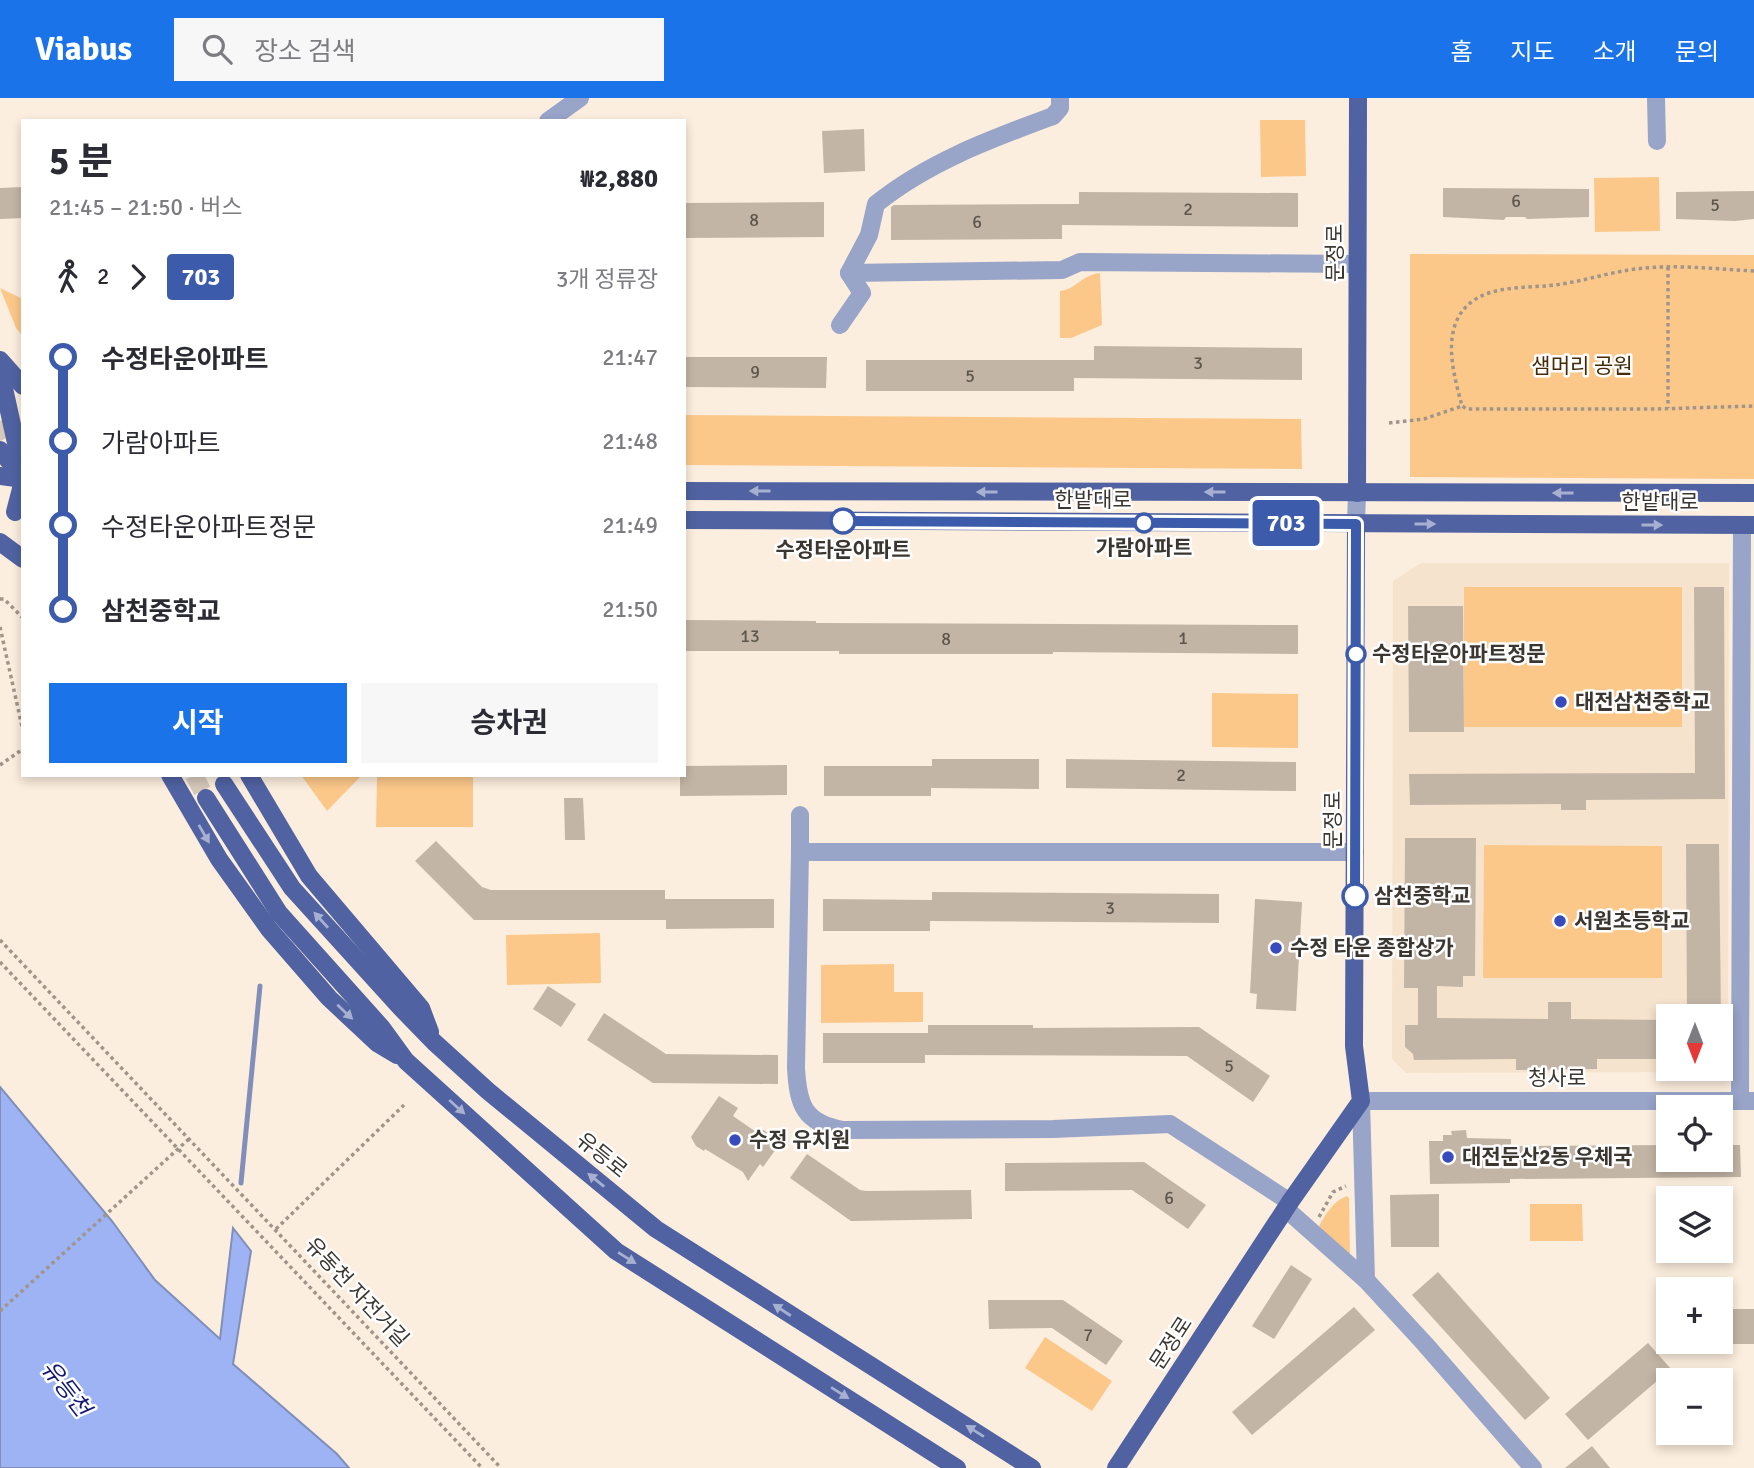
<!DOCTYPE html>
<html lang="ko">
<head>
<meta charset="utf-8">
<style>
	body { margin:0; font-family:Signika,"Noto Sans KR",sans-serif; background:#f7f7f7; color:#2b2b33; height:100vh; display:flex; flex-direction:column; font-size:26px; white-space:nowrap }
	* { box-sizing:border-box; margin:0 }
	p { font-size:23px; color:#7c7c81 }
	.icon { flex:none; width:38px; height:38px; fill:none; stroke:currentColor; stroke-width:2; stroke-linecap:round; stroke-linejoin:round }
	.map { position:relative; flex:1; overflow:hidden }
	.panel { position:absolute; left:21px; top:21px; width:665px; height:658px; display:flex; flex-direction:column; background:#fff; border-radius:0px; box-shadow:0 4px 10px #0003 }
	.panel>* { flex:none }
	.badge { padding:0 14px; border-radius:5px; font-size:24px; line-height:46px }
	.needle { width:46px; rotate:180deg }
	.controls { position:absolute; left:1656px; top:906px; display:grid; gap:14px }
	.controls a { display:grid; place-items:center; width:77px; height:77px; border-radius:0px; background:#fff; box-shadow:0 4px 10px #0003; font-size:35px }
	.map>.badge { position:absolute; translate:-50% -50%; box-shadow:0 0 0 4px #fff }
	.legs { display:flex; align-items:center; gap:10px; height:77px; padding:0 28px; font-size:23px }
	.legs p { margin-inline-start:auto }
	.overview { display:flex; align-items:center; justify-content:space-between; height:119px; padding:0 28px }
	h1 { font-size:38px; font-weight:700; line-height:52px }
	.primary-button { display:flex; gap:14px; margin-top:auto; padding:14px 28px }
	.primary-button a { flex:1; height:80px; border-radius:0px; background:#1a73e8; color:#fff; font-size:28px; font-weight:700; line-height:80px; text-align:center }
	.primary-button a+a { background:#f7f7f7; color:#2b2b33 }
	ul { padding:0 28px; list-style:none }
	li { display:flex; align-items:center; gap:24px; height:84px; font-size:26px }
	li i { display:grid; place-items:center; width:10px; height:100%; margin:0 9px; background:currentColor }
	li i::after { content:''; width:18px; height:18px; margin:-9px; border:5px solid; border-radius:50%; background:#fff }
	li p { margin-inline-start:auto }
	li:first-child i { background:linear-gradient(#0000 50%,currentColor 0) }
	li:last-child i { background:linear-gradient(currentColor 50%,#0000 0) }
	header { display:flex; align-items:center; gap:42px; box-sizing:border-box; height:98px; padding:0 35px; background:#1a73e8; color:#fff }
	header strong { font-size:33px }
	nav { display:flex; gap:38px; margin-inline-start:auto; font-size:24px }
	.search { width:490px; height:63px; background:#f7f7f7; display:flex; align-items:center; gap:18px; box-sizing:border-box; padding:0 24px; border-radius:0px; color:#7c7c81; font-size:26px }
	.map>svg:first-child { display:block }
</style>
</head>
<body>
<header>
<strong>Viabus</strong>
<div class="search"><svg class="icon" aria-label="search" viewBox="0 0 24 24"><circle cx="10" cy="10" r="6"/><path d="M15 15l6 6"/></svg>장소 검색</div>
<nav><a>홈</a><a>지도</a><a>소개</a><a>문의</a></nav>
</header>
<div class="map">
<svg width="1754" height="1370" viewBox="0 0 1754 1370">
	<rect width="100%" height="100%" fill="#fceede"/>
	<path fill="#f6e3cd" d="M1421,465h308l-1,498 -8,6v-50h-52v52h50l-4,3 -308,1 -14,-14 1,-478z"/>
	<g fill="#fcc88a">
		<path d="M1260,22h45l1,56 -45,1z"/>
		<path d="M1659,79l1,54 -65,1 -1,-54z"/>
		<path d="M1410,156l344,1v224l-344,-2z"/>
		<path d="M1100,175l2,52 -31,13h-11v-47c17,-2 21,-16 40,-18z"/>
		<path d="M0,190l23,11v38l-7,-9z"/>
		<path d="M684,317l617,4 1,50 -618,-4z"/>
		<rect x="1464" y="489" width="218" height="140"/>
		<path d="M1212,595l86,1v54l-86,-1z"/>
		<path d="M301,677h61l-35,36z"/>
		<path d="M377,678l96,1v50h-97z"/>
		<path d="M1484,747l178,1v132h-179z"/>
		<path d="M600,835l1,50 -94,2 -1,-50z"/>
		<path d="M894,866v28h29v30l-102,1v-58z"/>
		<path d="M1347,1098l2,2 1,59h-3l-28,-31c7,-12 14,-25 28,-30z"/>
		<path d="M1530,1106h52l1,37h-53z"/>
		<path d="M1045,1239l67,44 -20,30 -67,-43z"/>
	</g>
	<path fill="#9db3f4" stroke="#808eb9" stroke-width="2" d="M0,989l112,134 43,59 65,59 13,-111 18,23 -18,113 104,90 12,14h-349z"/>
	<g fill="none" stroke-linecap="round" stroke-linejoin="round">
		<path stroke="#808eb9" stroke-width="5" d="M241,1085l19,-197"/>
	</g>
	<g fill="#c2b5a5">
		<path d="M864,31l1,42 -41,2 -2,-42z"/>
		<path d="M23,89v31l-23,1v-31z"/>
		<path d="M1443,90l146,1v28l-62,2 -2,-2h-19l-2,3 -61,-3z"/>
		<path d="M1754,93v28l-19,2 -59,-2v-27z"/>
		<path d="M1079,94l219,1v34l-236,-2v14l-171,1v-33l3,-2 185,-1z"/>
		<path d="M824,104v35l-140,1v-35z"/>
		<path d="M1094,248l208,2v32l-228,-2v13h-208v-31h228z"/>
		<path d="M684,259h143l-1,31 -142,-1z"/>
		<path d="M1694,489h30l1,212 -139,1v10h-25v-6l-151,1 -1,-31 286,-1z"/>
		<path d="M1408,508h55l1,126h-55z"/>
		<path d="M684,522l132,1v2l482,2v29l-245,-2v2h-214v-3h-155z"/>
		<path d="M932,661h107v30l-108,-1v8h-107v-30h108z"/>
		<path d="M1066,661l230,3v29l-230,-3z"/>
		<path d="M787,667v30l-107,1v-21h4v-9z"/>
		<path d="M564,700h19l2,42h-20z"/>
		<path d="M1405,740h71l-1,138h-12v11l-26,-1v32l111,1v-17h23v17l97,1v39h-71v10l-81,1v-11l-102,1 -1,-6 -8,-7v-22h13v-37h-14z"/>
		<path d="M436,743l46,46 9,3h174v9h109v29l-108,1v-9h-192l-59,-59z"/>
		<path d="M1686,746h33l2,173h-34z"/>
		<path d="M932,794l287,2v29l-289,-2v10h-107v-32l109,1z"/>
		<path d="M1255,801l47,3 -6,109 -40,-2 1,-15 -7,-1z"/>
		<path d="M548,888l28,18 -15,23 -28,-18z"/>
		<path d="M604,915l62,41 112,1v29l-125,-1 -66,-43z"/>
		<path d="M928,927h105v3l166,-1 71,49 -17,26 -66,-46 -262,-1v8h-102v-30h105z"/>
		<path d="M719,998l19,12 -5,8 26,18 3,-5 19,13 -18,25 -3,-3 -12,17 -5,-9 -38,-23 -1,2 -8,-5 -5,-9z"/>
		<path d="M1466,1032l1,8 44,1v7l157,-1v15h52v-15h20l1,32 -231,2v4l-80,1 -1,-43h14v-6h9l-1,-4z"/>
		<path d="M807,1056l53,36 6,1 105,-1 1,29 -121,2 -61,-43z"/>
		<path d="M1144,1064l62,43 -18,24 -56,-39 -127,1v-28z"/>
		<path d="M1439,1096v53h-48l-1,-52z"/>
		<path d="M1291,1167l21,14 -38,60 -22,-13z"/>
		<path d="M1438,1174l112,126 -25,22 -113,-125z"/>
		<path d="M988,1202h75l60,41 -17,24 -54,-37 -63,1z"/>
		<path d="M1354,1209l21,23 -123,105 -20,-23z"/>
		<rect x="1720" y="1211" width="34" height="35"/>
		<path d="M1648,1245l23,26 -83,71 -23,-26z"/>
		<path d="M1592,1348l18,22h-45z"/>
	</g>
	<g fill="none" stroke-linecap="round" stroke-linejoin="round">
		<g stroke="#d5c9bb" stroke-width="18" stroke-dasharray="18 9" stroke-linecap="butt">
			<path d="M0,323l14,25"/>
			<path d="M194,677l12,23"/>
		</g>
		<g stroke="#9f958a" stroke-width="3.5" stroke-dasharray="3.5 3.5" stroke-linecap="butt">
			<path d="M1668,169v141"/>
			<path d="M1754,173c-39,-2 -80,-7 -118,-2 -25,3 -49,11 -74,15 -34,6 -82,-3 -103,32 -15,27 -4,63 3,90l5,3h189l98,-3"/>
			<path d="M1389,325l35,-4 38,-13"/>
			<path d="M0,501h4l19,19"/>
			<path d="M0,529l23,104"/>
			<path d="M0,667l23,-16"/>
			<path d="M0,842l501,528"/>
			<path d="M0,864l482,506"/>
			<path d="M1319,1119l14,-25 13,-6"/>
			<path d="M276,1131l128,-124"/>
			<path d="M0,1213l190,-173"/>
		</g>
		<g stroke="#98a4c8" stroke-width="18">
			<path d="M1656,0l1,43"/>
			<path d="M548,23l32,-23"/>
			<path d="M849,175l213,-3 18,-8 277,2"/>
			<path d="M840,227l22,-32 -13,-20 20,-38 7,-31c52,-42 115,-65 177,-88l7,-8v-10"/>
			<path d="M1356,426l1,-31"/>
			<path d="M800,717v37h555"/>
			<path d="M800,754l-4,216c2,37 8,55 47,62l210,-1 117,-5 120,78"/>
			<path d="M1740,1003l2,-576"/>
			<path d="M1286,1111l80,71 59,64 108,124"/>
			<path d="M1366,1182l-5,-179h393"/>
		</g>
		<g stroke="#5062a2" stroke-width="18">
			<path d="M0,262l23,26"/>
			<path d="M0,272l23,105"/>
			<path d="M0,352l22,27"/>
			<path d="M0,378l23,3"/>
			<path d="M684,393l1070,2"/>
			<path d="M1357,395l1,-395"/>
			<path d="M15,414l8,-31"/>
			<path d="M684,422l1070,5"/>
			<path d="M0,444l23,17"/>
			<path d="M170,677l49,84 50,70 60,69 48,45 20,12"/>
			<path d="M249,677l60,101 112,132 9,24"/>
			<path d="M224,686l68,104 108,119 34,35 54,49 168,138 376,239"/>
			<path d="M206,700l73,115 103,115 24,33 210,190 341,217"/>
			<path d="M1116,1370l174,-266 71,-101 -7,-55 2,-522"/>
		</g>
	</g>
	<defs><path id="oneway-solid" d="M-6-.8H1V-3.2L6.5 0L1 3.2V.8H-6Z" transform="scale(1.75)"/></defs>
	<g fill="#a7b0d0">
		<use href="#oneway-solid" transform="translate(760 393) rotate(-180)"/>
		<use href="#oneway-solid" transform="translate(987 394) rotate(-180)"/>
		<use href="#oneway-solid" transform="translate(1215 394) rotate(-180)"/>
		<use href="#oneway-solid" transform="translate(1563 395) rotate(-180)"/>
		<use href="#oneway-solid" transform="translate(1425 426)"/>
		<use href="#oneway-solid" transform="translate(1652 427)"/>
		<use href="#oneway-solid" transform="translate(204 736) rotate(60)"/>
		<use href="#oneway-solid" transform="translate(321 822) rotate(-132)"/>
		<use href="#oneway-solid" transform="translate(345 914) rotate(43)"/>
		<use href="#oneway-solid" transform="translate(457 1009) rotate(42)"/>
		<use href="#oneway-solid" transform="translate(596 1082) rotate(-141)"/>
		<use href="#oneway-solid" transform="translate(627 1160) rotate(32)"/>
		<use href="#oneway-solid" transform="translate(782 1212) rotate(-147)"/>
		<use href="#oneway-solid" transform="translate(840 1295) rotate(32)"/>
		<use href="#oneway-solid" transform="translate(975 1333) rotate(-148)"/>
	</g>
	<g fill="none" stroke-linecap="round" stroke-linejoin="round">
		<defs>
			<path id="line-1" d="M843,423l513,3 -1,372"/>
		</defs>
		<use href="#line-1" stroke="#fff" stroke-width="16"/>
		<use href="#line-1" stroke="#3d5bab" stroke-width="10"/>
	</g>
	<g fill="#fff" stroke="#3d5bab" stroke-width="3.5">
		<circle cx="843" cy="423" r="12"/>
		<circle cx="1144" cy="425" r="9"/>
		<circle cx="1356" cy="556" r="9"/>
		<circle cx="1355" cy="798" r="12"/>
	</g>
	<g fill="#374bbd" stroke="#fefefe" stroke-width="2.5">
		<circle cx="1561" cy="604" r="7"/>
		<circle cx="1560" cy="823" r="7"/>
		<circle cx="1276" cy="850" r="7"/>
		<circle cx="735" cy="1042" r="7"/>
		<circle cx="1448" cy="1059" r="7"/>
	</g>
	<g text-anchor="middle" stroke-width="5" stroke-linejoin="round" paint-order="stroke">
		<g font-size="18" fill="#5d564d">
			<text x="1516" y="109">6</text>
			<text x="1715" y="113">5</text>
			<text x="1188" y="117">2</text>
			<text x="754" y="128">8</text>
			<text x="977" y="130">6</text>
			<text x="1198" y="271">3</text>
			<text x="755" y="280">9</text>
			<text x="970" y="284">5</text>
			<text x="750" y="544">13</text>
			<text x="1183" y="546">1</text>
			<text x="946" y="547">8</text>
			<text x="1181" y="683">2</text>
			<text x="1110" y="816">3</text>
			<text x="1229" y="974">5</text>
			<text x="1169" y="1106">6</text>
			<text x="1088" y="1243">7</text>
		</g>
		<g font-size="21" fill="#3b3630" stroke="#fefefe">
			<text transform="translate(1335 155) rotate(-90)" y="7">문정로</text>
			<text x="1093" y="409">한밭대로</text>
			<text x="1660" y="411">한밭대로</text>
			<text transform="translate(1333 722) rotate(-90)" y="7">문정로</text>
			<text x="1557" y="987">청사로</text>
			<text transform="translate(602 1057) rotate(39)" y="7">유등로</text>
			<text transform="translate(357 1194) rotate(47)" y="7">유동천 자전거길</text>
			<text transform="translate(1171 1245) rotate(-57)" y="7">문정로</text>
		</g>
		<g font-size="21" fill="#452c08" stroke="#fefefe">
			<text x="1582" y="275">샘머리 공원</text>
		</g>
		<g font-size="21" font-weight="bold" fill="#3b3630" stroke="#fefefe">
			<text x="1144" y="457">가람아파트</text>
			<text x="843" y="459">수정타운아파트</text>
			<text x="1372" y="563" text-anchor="start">수정타운아파트정문</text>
			<text x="1374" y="805" text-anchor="start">삼천중학교</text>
		</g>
		<g font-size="21" font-weight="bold" fill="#3b3630" stroke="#fefefe" text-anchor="start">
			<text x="1575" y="611">대전삼천중학교</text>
			<text x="1574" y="830">서원초등학교</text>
			<text x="1290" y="857">수정 타운 종합상가</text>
			<text x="749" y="1049">수정 유치원</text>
			<text x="1462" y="1066">대전둔산2동 우체국</text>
		</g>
		<g font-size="23" font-style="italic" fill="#141874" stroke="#fefefe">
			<text transform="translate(66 1290) rotate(52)" y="8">유등천</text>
		</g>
	</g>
</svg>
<div class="controls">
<a><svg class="needle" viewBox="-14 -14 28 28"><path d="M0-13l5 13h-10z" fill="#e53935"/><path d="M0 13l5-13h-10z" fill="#7c7c81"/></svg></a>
<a><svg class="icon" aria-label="locate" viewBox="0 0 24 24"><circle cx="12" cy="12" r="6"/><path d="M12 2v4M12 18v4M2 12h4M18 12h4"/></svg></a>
<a><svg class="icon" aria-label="layers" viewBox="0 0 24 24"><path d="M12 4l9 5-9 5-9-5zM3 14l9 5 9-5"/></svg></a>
<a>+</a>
<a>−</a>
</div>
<b class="badge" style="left:1286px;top:425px;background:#3d5bab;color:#fff">703</b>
<section class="panel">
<div class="overview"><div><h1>5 분</h1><p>21:45 – 21:50 · 버스</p></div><b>₩2,880</b></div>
<div class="legs"><svg class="icon" aria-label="walk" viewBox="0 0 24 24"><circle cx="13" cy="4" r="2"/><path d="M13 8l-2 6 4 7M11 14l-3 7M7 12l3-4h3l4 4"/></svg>2<svg class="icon" aria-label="forward" viewBox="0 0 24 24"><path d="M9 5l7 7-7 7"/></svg><b class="badge" style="background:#3d5bab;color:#fff">703</b><p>3개 정류장</p></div>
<ul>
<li><i style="color:#3d5bab"></i><b>수정타운아파트</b><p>21:47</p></li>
<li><i style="color:#3d5bab"></i><span>가람아파트</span><p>21:48</p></li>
<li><i style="color:#3d5bab"></i><span>수정타운아파트정문</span><p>21:49</p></li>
<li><i style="color:#3d5bab"></i><b>삼천중학교</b><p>21:50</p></li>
</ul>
<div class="primary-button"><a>시작</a><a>승차권</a></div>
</section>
</div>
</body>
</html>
